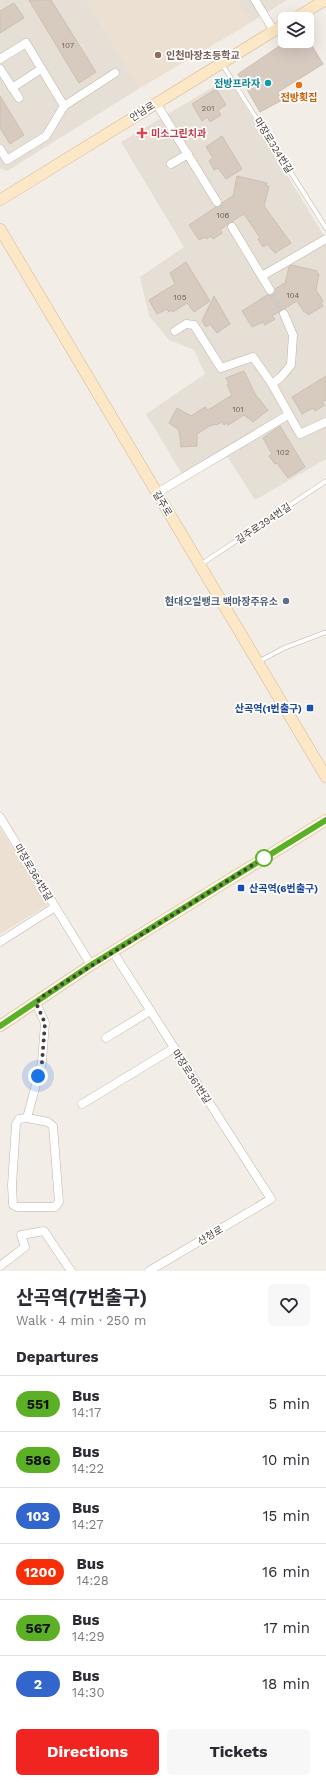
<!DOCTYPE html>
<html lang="en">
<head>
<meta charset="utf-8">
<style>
	body { margin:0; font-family:"Work Sans","Noto Sans KR",sans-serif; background:#f7f7f7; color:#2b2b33; height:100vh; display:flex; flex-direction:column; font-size:15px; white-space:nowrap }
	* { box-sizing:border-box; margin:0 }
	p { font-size:13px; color:#7c7c81 }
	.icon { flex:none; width:22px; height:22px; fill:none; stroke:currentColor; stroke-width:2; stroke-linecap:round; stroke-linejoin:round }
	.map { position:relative; height:1271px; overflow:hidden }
	.drawer { display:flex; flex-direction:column; background:#fff; flex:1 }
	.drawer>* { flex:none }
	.badge { padding:0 8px; border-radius:13px; font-size:14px; line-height:26px }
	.buttons { position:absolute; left:278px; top:12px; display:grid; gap:8px }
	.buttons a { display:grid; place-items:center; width:36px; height:36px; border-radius:6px; background:#fff; box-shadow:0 4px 16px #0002; font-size:20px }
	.you { position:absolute; width:20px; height:20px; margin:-10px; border:3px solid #fff; border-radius:50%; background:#1a73e8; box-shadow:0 0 0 6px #1a73e833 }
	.map>.badge { position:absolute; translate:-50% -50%; box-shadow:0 0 0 2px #fff }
	h2 { padding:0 16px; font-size:15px; line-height:36px }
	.round { display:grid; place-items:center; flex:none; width:42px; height:42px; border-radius:6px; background:#f7f7f7 }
	.overview { display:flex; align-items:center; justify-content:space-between; height:68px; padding:0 16px }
	h1 { font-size:19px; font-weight:700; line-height:30px }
	.primary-button { display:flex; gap:8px; margin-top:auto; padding:8px 16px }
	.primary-button a { flex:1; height:46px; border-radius:6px; background:#f02420; color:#fff; font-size:16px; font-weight:700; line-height:46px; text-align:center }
	.primary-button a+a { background:#f7f7f7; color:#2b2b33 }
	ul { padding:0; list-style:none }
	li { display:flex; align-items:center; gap:12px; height:56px; padding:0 16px; border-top:1px solid #e1e1e2 }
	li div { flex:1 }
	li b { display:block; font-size:15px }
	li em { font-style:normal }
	li .badge { min-width:44px; font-weight:700; text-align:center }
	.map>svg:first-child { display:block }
</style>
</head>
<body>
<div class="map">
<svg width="326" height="1271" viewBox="0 0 326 1271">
	<rect width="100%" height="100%" fill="#f3ede7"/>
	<g fill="#e6dfd5">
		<path d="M0,0h86l54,88 -133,83 -7,-3z"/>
		<path d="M236,0h51l-37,23z"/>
		<path d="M228,78l98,161v220l-71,41 -30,-47 -40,26 -39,-65 59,-40 -11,-24 -25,-10 -20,-24 -9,-39 44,-30 -63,-105z"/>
	</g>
	<g fill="#ebe0d1">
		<path d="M86,0h150l14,23 -110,65z"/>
		<path d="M0,827l48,78 -48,29z"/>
	</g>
	<g fill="#d7cbc0" stroke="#cebeb0">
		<path d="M29,0h22l45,72 -17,11z"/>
		<path d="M14,3l10,15 -24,15v-22z"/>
		<path d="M287,41h22l14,23 -45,28 4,8 -22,12 -22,-38z"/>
		<path d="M216,89l10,16 -8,5 3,5 -11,7 -3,-5 -5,4 -10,-17z"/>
		<path d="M0,96l24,39 -14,9 -10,-16z"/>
		<path d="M222,136l20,33 -16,10 -8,-11 -4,2 -5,-9 4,-3 -7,-11z"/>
		<path d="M237,176l30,7 -1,3h3l-5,20 27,37 -16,10 -8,-9 -4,3 -5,-8 2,-1 -16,-24 -15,9 -9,7 2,3 -9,6 -2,-3 -5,3 -1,-2 -6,3 -10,-15 27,-18 4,-1 2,-3 11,-7z"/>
		<path d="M186,262l24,39 -16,11 -7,-9 -14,9 -1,-2 -3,2 -2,-3 -10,5 -8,-14 26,-16 -5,-11z"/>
		<path d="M292,265l25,6v2l2,1 -3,16 7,11 -2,2 2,3 -15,9 -2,-3h-2l-7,-11 -25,15 3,3 -10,6 -2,-3 -11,5 -10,-16 25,-16 6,-1 2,-5 10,-6 4,-16z"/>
		<path d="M214,296l16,28 -13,9 -7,-9 -4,3 -4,-6z"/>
		<path d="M244,371l11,23 13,16 -15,12 -9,-7 -16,10 -1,-2 -3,2 -2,-3 -6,3 -1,-1 -3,2 -1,-1 -14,9v12l-16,1 -2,-17 -10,-7 8,-15 14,8 14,-9 3,3 24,-15 -5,-10 2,-1 -3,-6z"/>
		<path d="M326,376v24l-4,2 3,3 -10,6 -2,-3 -11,6 -10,-17z"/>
		<path d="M280,426l25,41 -17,11 -11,-15 -2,1 -6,-8 3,-2 -9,-16z"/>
	</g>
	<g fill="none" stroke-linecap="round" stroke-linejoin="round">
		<g stroke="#d0cac4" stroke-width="8" stroke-dasharray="8 4" stroke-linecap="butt">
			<path d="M217,202l15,25"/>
			<path d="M270,290l14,24"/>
		</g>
		<defs>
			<g id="service">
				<path d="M222,64l104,164"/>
				<path d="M200,565l126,-84"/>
				<path d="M258,662l26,-14 42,-16"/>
			</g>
			<g id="minor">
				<path d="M255,0l19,31"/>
				<path d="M0,59l26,-16 38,63"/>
				<path d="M0,69l19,29"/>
				<path d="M12,88l29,-19"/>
				<path d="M156,103l61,99"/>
				<path d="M0,149l7,11 39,-24 18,-30 51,-33"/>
				<path d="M171,164l17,-10"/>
				<path d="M232,227l38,63"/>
				<path d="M262,276l64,-37"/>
				<path d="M175,331l11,-7 8,1 27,43 32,-11 19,27 28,50 26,-12"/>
				<path d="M272,384l9,-7 10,-12 2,-30 -9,-21"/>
				<path d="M157,493l131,-78"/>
				<path d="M0,817l91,148"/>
				<path d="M0,942l55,-35"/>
				<path d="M113,952l158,247 -122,72"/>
				<path d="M106,1038l44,-27"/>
				<path d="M82,1104l92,-56"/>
				<path d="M27,1118l21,4 5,4 6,76 -4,5h-38l-4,-2 -1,-20 4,-61 3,-5z"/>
				<path d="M27,1118l15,-56 3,-39 -9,-20"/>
				<path d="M0,1266l25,-19 -4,-12 23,-4 27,40"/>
			</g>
			<g id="secondary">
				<path d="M294,19l31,-19"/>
				<path d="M0,200l285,-176"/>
				<path d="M0,229l326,548"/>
				<path d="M0,1026l91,-61 235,-145"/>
			</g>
		</defs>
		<use href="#service" stroke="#beb4aa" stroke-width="5"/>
		<use href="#minor" stroke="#beb4aa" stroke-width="9"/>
		<use href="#secondary" stroke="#d1ba98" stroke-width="12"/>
		<use href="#service" stroke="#fff" stroke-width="4"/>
		<use href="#minor" stroke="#fff" stroke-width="8"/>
		<use href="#secondary" stroke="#fce8c7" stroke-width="11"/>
	</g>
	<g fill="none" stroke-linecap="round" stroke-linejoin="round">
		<defs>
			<path id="line" d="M0,1026l91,-61 235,-145"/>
		</defs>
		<use href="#line" stroke="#fff" stroke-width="9"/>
		<use href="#line" stroke="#5bb025" stroke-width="6"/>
		<path stroke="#453d36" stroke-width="4" stroke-dasharray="0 7.2" d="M38,1076l4,-14 3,-39 -9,-20 7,-7 221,-138"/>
	</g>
	<circle fill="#8d6e63" stroke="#fff" stroke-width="1.5" cx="158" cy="55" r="4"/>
	<circle fill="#0f9aa8" stroke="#fff" stroke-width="1.5" cx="268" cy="83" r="4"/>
	<circle fill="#e8710a" stroke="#fff" stroke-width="1.5" cx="299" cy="85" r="4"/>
	<path fill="#e0444e" stroke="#fff" stroke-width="1.5" d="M140 127h4v4h4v4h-4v4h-4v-4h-4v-4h4z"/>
	<circle fill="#5c6f8a" stroke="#fff" stroke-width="1.5" cx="286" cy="601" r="4"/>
	<g fill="#1a4fb4" stroke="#fff" stroke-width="1.5">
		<rect x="306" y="704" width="8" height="8" rx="2"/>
		<rect x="237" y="884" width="8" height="8" rx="2"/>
	</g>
	<circle fill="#fff" stroke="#5bb025" stroke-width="2" cx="264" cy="858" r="8"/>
	<g text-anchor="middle" stroke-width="3.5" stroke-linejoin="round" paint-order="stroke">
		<g font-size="8" fill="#6a6058">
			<text x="68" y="48">107</text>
			<text x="208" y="111">201</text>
			<text x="223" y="218">106</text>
			<text x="293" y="298">104</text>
			<text x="180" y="300">105</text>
			<text x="238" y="412">101</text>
			<text x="283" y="455">102</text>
		</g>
		<g font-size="10" font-weight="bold" fill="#785e54" stroke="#fff" text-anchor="start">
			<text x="166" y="59">인천마장초등학교</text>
		</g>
		<g font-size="10" font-weight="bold" fill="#0d838f" stroke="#fff" text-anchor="end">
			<text x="260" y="87">전방프라자</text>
		</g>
		<g font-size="10" font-weight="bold" fill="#c56008" stroke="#fff">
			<text x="299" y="101">전방횟집</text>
		</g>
		<g font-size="10" fill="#453d36" stroke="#fff">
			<text transform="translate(142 111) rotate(-32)" y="4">안남로</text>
			<text transform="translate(274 145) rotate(58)" y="4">마장로324번길</text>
			<text transform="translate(163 503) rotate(59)" y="4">길주로</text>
			<text transform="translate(263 523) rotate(-34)" y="4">길주로394번길</text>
			<text transform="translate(34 872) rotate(59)" y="4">마장로364번길</text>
			<text transform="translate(192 1076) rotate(57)" y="4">마장로361번길</text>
			<text transform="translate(210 1235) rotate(-31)" y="4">산청로</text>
		</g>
		<g font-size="10" font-weight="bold" fill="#be3a42" stroke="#fff" text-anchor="start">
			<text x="151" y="137">미소그린치과</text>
		</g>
		<g font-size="10" font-weight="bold" fill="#4e5e75" stroke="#fff" text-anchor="end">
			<text x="278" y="605">현대오일뱅크 백마장주유소</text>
		</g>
		<g font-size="10" font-weight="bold" fill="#164399" stroke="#fff" text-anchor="end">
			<text x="302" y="712">산곡역(1번출구)</text>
			<text x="249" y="892" text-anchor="start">산곡역(6번출구)</text>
		</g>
	</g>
</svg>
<div class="buttons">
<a><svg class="icon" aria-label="layers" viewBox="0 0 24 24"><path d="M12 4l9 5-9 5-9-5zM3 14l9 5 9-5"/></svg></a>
</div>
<div class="you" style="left:38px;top:1076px"></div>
</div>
<section class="drawer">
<div class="overview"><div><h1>산곡역(7번출구)</h1><p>Walk · 4 min · 250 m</p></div><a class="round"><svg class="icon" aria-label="heart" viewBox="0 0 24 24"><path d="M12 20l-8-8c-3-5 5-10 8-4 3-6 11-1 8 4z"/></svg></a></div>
<h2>Departures</h2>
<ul>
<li><span class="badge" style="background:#5bb025;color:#111">551</span><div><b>Bus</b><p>14:17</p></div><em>5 min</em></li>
<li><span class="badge" style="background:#5bb025;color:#111">586</span><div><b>Bus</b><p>14:22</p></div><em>10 min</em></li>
<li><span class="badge" style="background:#36c;color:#fff">103</span><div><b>Bus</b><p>14:27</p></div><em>15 min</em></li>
<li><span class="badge" style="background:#f72f08;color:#fff">1200</span><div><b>Bus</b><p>14:28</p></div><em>16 min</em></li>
<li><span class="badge" style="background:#5bb025;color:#111">567</span><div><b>Bus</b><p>14:29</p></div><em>17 min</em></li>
<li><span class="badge" style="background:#36c;color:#fff">2</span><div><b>Bus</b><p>14:30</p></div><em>18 min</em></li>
</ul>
<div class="primary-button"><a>Directions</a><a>Tickets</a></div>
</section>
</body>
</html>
